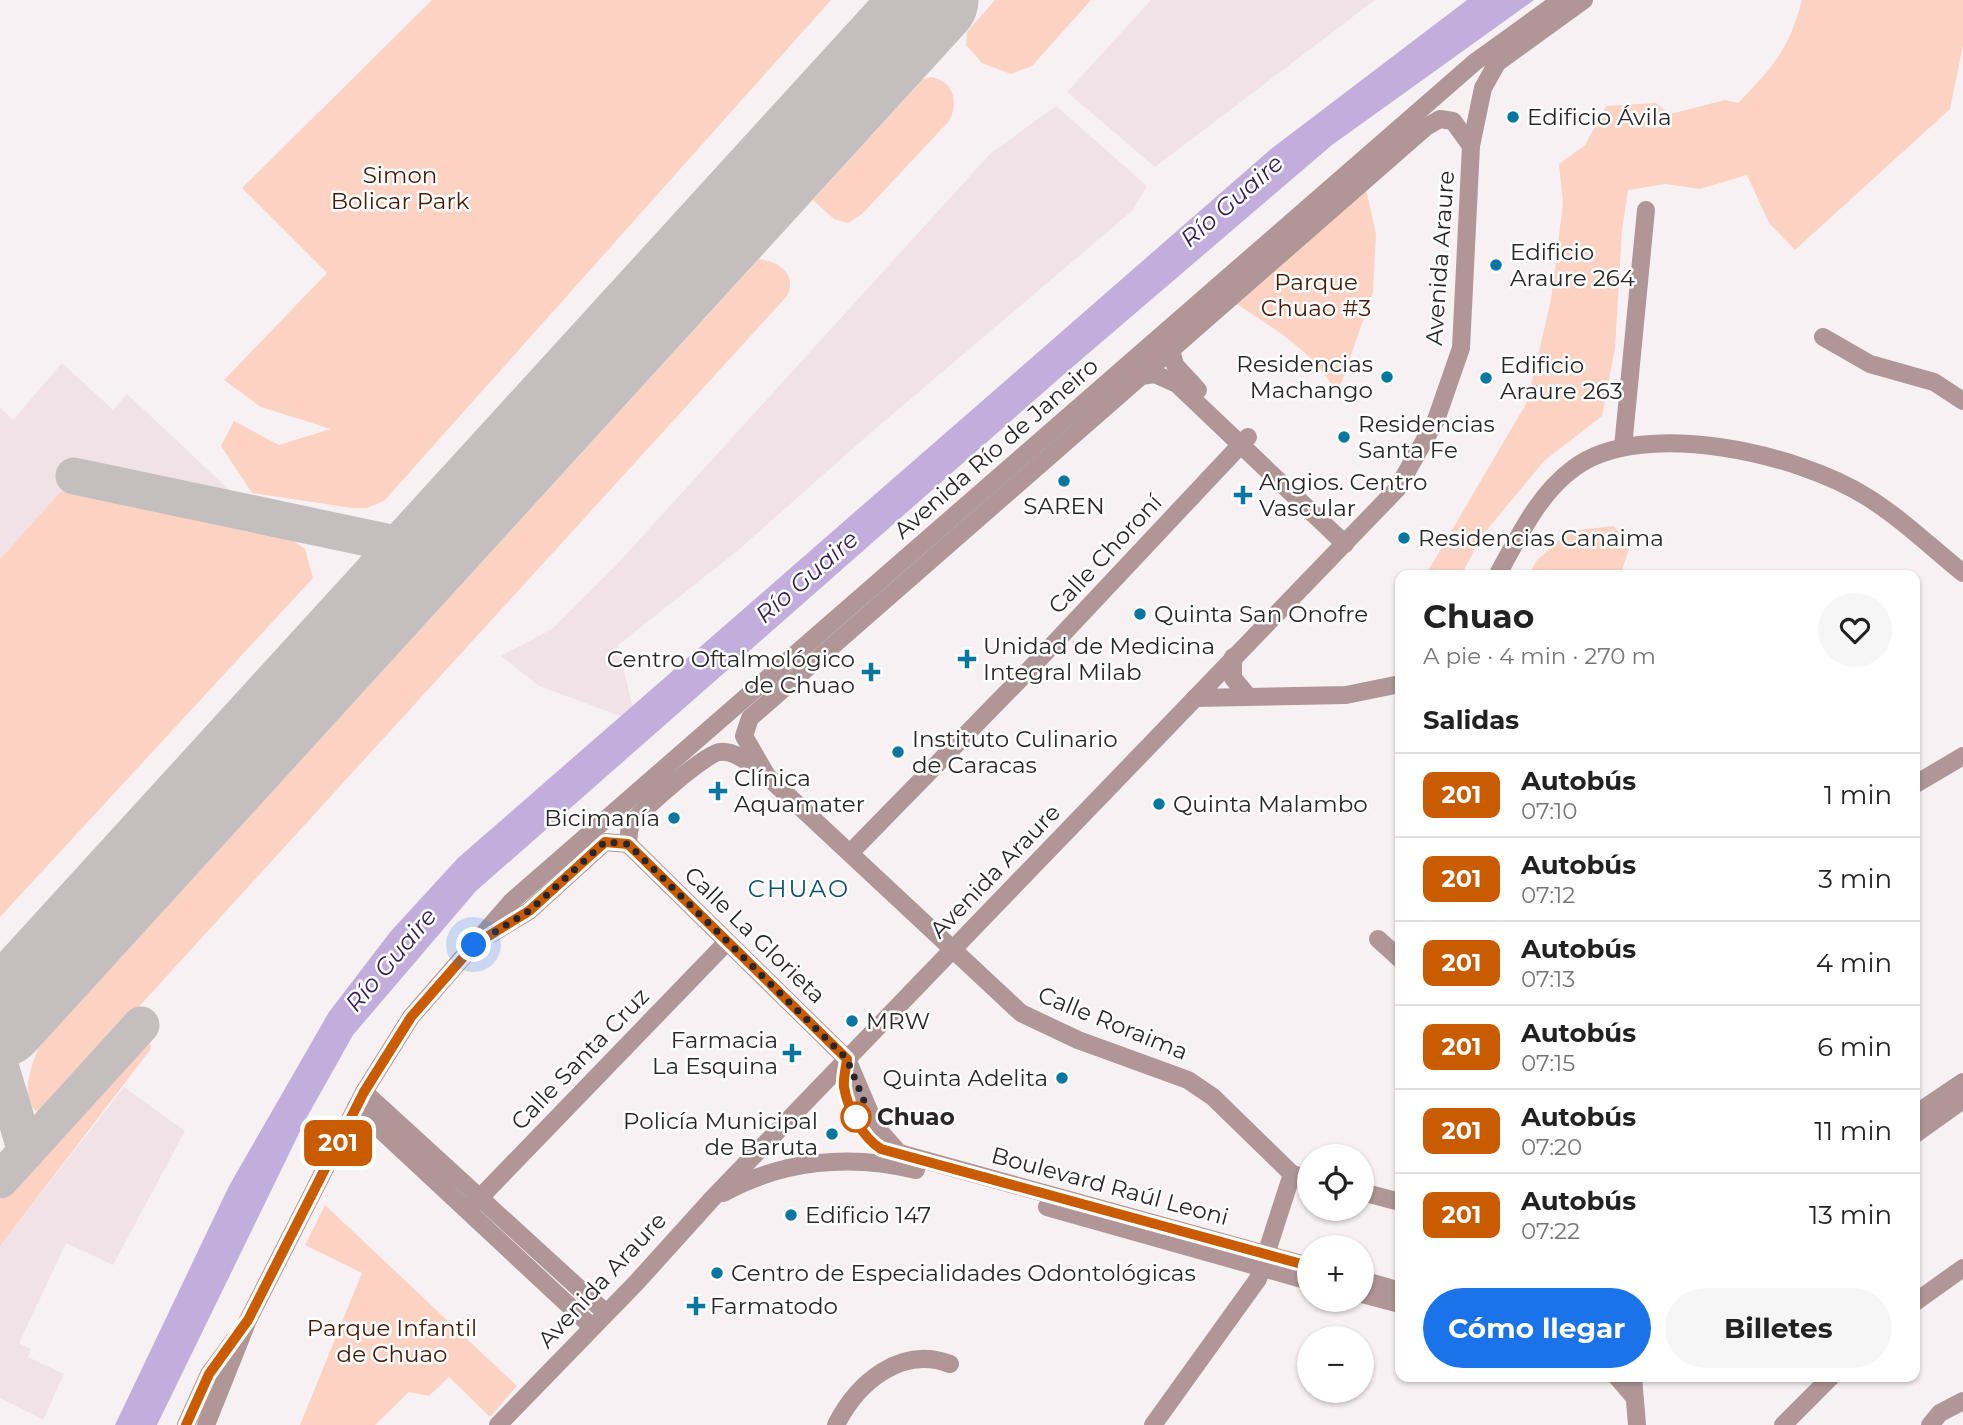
<!DOCTYPE html>
<html lang="es">
<head>
<meta charset="utf-8">
<style>
	body { margin:0; font-family:Montserrat,sans-serif; background:#f6f6f6; color:#222; height:100vh; display:flex; flex-direction:column; font-size:26px; white-space:nowrap }
	* { box-sizing:border-box; margin:0 }
	p { font-size:23px; color:#767676 }
	.icon { flex:none; width:38px; height:38px; fill:none; stroke:currentColor; stroke-width:2; stroke-linecap:round; stroke-linejoin:round }
	.map { position:relative; flex:1; overflow:hidden }
	.details { position:absolute; left:1395px; top:570px; width:525px; height:812px; display:flex; flex-direction:column; background:#fff; border-radius:14px; box-shadow:0 2px 5px #0004 }
	.details>* { flex:none }
	.badge { padding:0 14px; border-radius:10px; font-size:24px; line-height:46px }
	.buttons { position:absolute; left:1297px; top:1144px; display:grid; gap:14px }
	.buttons a { display:grid; place-items:center; width:77px; height:77px; border-radius:50%; background:#fff; box-shadow:0 2px 5px #0004; font-size:35px }
	.you { position:absolute; width:35px; height:35px; margin:-18px; border:5px solid #fff; border-radius:50%; background:#1a73e8; box-shadow:0 0 0 10px #1a73e833 }
	.map>.badge { position:absolute; translate:-50% -50%; box-shadow:0 0 0 4px #fff }
	h2 { padding:0 28px; font-size:26px; line-height:63px }
	.round { display:grid; place-items:center; flex:none; width:74px; height:74px; border-radius:37px; background:#f6f6f6 }
	.head { display:flex; align-items:center; justify-content:space-between; height:119px; padding:0 28px }
	h1 { font-size:33px; font-weight:700; line-height:52px }
	.button { display:flex; gap:14px; margin-top:auto; padding:14px 28px }
	.button a { flex:1; height:80px; border-radius:42px; background:#1a73e8; color:#fff; font-size:28px; font-weight:700; line-height:80px; text-align:center }
	.button a+a { background:#f6f6f6; color:#222 }
	ul { padding:0; list-style:none }
	li { display:flex; align-items:center; gap:21px; height:84px; padding:0 28px; border-top:2px solid #e0e0e0 }
	li div { flex:1 }
	li b { display:block; font-size:26px }
	li em { font-style:normal }
	li .badge { min-width:77px; font-weight:700; text-align:center }
	.map>svg:first-child { display:block }
</style>
</head>
<body>
<div class="map">
<svg width="1963" height="1425" viewBox="0 0 1963 1425">
	<rect width="100%" height="100%" fill="#f8f1f3"/>
	<g fill="#f1e2e8">
		<path d="M1151,0h224l-220,167 -88,-75z"/>
		<path d="M1056,106l91,80 -15,25 -265,225 -131,116 -118,93 18,77 -97,-36 -38,-30 51,-27 67,-67 371,-408z"/>
		<path d="M62,363l51,47 14,-16 127,119 -180,-37 -74,83v-151l13,12z"/>
		<path d="M124,1087l61,44 -72,134 -47,-22 -47,100 12,6 -3,8 36,17 -21,46 -43,-22v-152z"/>
	</g>
	<g fill="#fcd2c3">
		<path d="M432,0h399l-447,501 -17,7h-15l-100,-15 -31,-47 13,-25 45,24 52,-16 -70,-22 -37,-27 103,-107 -85,-85z"/>
		<path d="M995,0h96l-59,66 -21,8 -29,-11 -16,-18 1,-13z"/>
		<path d="M1802,0h161v45l-13,64 -155,141 -26,-27 -22,-48 -47,14 -35,-5 -37,6 -6,40 -7,118 -13,68 -58,45 -63,76 -20,39h-36l102,-174 24,-102 12,-97 -4,-39 26,-19 21,-39 50,-3 14,11 55,-14 13,3c36,-37 50,-52 64,-103z"/>
		<path d="M931,77c23,4 28,26 18,44l-87,93 -14,9 -14,-4 -21,-19 110,-121z"/>
		<path d="M1365,184l11,50 -3,58 -36,103c-21,-44 -67,-68 -106,-95z"/>
		<path d="M759,259c20,2 39,16 28,37l-746,818c-24,-10 -10,-49 -2,-67z"/>
		<path d="M61,491l231,49 13,9 8,29 -313,339v-358z"/>
		<path d="M1614,526l16,20 -10,30h-92l9,-16 32,-29z"/>
		<path d="M146,1041l5,4 -1,5 -150,196v-46z"/>
		<path d="M325,1205l192,181 -27,31 -41,-40 -20,19 -20,-4 -34,33h-75l62,-152 -57,-28z"/>
	</g>
	<path fill="#c2aedc" d="M1467,0h67l-202,145 -270,231 -586,515 -123,144 -46,82 -150,308h-42l114,-239 100,-174 62,-81 67,-73 813,-709z"/>
	<g fill="none" stroke-linecap="round" stroke-linejoin="round">
		<g stroke="#c4bebf" stroke-width="37">
			<path d="M74,476l355,75"/>
			<path d="M0,1065l26,87"/>
			<path d="M0,1180l141,-155"/>
		</g>
		<path stroke="#c4bebf" stroke-width="93" d="M0,1021l932,-1021"/>
		<g stroke="#b09696" stroke-width="18">
			<path d="M1823,337l47,27 64,18 29,19"/>
			<path d="M1171,350l4,15 23,25"/>
			<path d="M1141,376l14,-2 22,10 168,160"/>
			<path d="M1623,447l23,-237"/>
			<path d="M1497,576c21,-38 41,-82 77,-108 68,-51 226,-14 293,29 34,21 65,51 96,76"/>
			<path d="M1233,657v21l14,17"/>
			<path d="M1195,698l151,-3 54,-11"/>
			<path d="M767,776l-23,-40 6,-18 676,-591 14,-8 13,2 18,25"/>
			<path d="M1914,785l49,-29"/>
			<path d="M628,844c1,-7 0,-15 4,-21 8,-12 75,-71 88,-71 16,-2 34,15 47,24l254,237 57,27 110,40 25,17 79,77 17,5"/>
			<path d="M628,844l219,215 29,68 23,26 410,113"/>
			<path d="M850,853l179,-183 219,-233"/>
			<path d="M491,934l38,-23 76,-69 23,2"/>
			<path d="M1378,939l22,20"/>
			<path d="M364,1092l242,221"/>
			<path d="M356,1107l236,220"/>
			<path d="M1914,1115l49,-33"/>
			<path d="M1914,1135l49,-35"/>
			<path d="M1362,1192l38,10"/>
			<path d="M723,1193c60,-33 127,-39 193,-23"/>
			<path d="M1047,1207l262,74"/>
			<path d="M468,1210l258,-267"/>
			<path d="M1362,1280l38,11"/>
			<path d="M1362,1294l38,10"/>
			<path d="M1914,1303l49,-35"/>
			<path d="M1617,1377l17,20"/>
			<path d="M1633,1377l4,48"/>
			<path d="M186,1425l23,-51 25,-34"/>
			<path d="M206,1425l42,-105 116,-228 47,-75 101,-116 963,-839 86,-62"/>
			<path d="M498,1425l138,-142 75,-83 686,-711 39,-69 25,-72 10,-202 12,-58 14,-25 87,-63"/>
			<path d="M836,1425c21,-42 65,-80 114,-61"/>
			<path d="M1153,1425l105,-146 34,-105"/>
			<path d="M1783,1425l48,-48"/>
			<path d="M1930,1425l10,-12 23,-12"/>
		</g>
	</g>
	<g fill="none" stroke-linecap="round" stroke-linejoin="round">
		<defs>
			<path id="line" d="M186,1425l23,-51 39,-54 116,-228 47,-75 63,-72 55,-34 76,-69 23,2 219,215c-1,9 -4,20 -3,28 4,23 18,50 37,62l428,117"/>
		</defs>
		<use href="#line" stroke="#fff" stroke-width="16"/>
		<use href="#line" stroke="#c95b00" stroke-width="10"/>
		<path stroke="#282626" stroke-width="7" stroke-dasharray="0 12.6" d="M474,945l55,-34 76,-69 23,2 219,215 19,47 -10,11"/>
	</g>
	<g fill="#0777a1" stroke="#fff" stroke-width="2.5">
		<circle cx="1513" cy="117" r="7"/>
		<circle cx="1496" cy="265" r="7"/>
		<circle cx="1387" cy="377" r="7"/>
		<circle cx="1486" cy="378" r="7"/>
		<circle cx="1344" cy="437" r="7"/>
		<circle cx="1064" cy="481" r="7"/>
		<path d="M1239.5 484.5h7v7h7v7h-7v7h-7v-7h-7v-7h7z"/>
		<circle cx="1404" cy="538" r="7"/>
		<circle cx="1140" cy="614" r="7"/>
		<path d="M963.5 648.5h7v7h7v7h-7v7h-7v-7h-7v-7h7z"/>
		<path d="M867.5 661.5h7v7h7v7h-7v7h-7v-7h-7v-7h7z"/>
		<circle cx="898" cy="752" r="7"/>
		<path d="M714.5 780.5h7v7h7v7h-7v7h-7v-7h-7v-7h7z"/>
		<circle cx="1159" cy="804" r="7"/>
		<circle cx="674" cy="818" r="7"/>
		<circle cx="852" cy="1021" r="7"/>
		<path d="M788.5 1042.5h7v7h7v7h-7v7h-7v-7h-7v-7h7z"/>
		<circle cx="1062" cy="1078" r="7"/>
		<circle cx="832" cy="1134" r="7"/>
		<circle cx="791" cy="1215" r="7"/>
		<circle cx="717" cy="1273" r="7"/>
		<path d="M692.5 1295.5h7v7h7v7h-7v7h-7v-7h-7v-7h7z"/>
	</g>
	<circle fill="#fff" stroke="#c95b00" stroke-width="3.5" cx="856" cy="1117" r="14"/>
	<g text-anchor="middle" stroke-width="5" stroke-linejoin="round" paint-order="stroke">
		<g font-size="23" fill="#282626" stroke="#fff" text-anchor="start">
			<text x="1527" y="125">Edificio Ávila</text>
			<text x="1510" y="260">Edificio<tspan x="1510" dy="26">Araure 264</tspan></text>
			<text x="1373" y="372" text-anchor="end">Residencias<tspan x="1373" dy="26">Machango</tspan></text>
			<text x="1500" y="373">Edificio<tspan x="1500" dy="26">Araure 263</tspan></text>
			<text x="1358" y="432">Residencias<tspan x="1358" dy="26">Santa Fe</tspan></text>
			<text x="1259" y="490">Angios. Centro<tspan x="1259" dy="26">Vascular</tspan></text>
			<text x="1064" y="514" text-anchor="middle">SAREN</text>
			<text x="1418" y="546">Residencias Canaima</text>
			<text x="1154" y="622">Quinta San Onofre</text>
			<text x="983" y="654">Unidad de Medicina<tspan x="983" dy="26">Integral Milab</tspan></text>
			<text x="855" y="667" text-anchor="end">Centro Oftalmológico<tspan x="855" dy="26">de Chuao</tspan></text>
			<text x="912" y="747">Instituto Culinario<tspan x="912" dy="26">de Caracas</tspan></text>
			<text x="734" y="786">Clínica<tspan x="734" dy="26">Aquamater</tspan></text>
			<text x="1173" y="812">Quinta Malambo</text>
			<text x="660" y="826" text-anchor="end">Bicimanía</text>
			<text x="866" y="1029">MRW</text>
			<text x="778" y="1048" text-anchor="end">Farmacia<tspan x="778" dy="26">La Esquina</tspan></text>
			<text x="1048" y="1086" text-anchor="end">Quinta Adelita</text>
			<text x="818" y="1129" text-anchor="end">Policía Municipal<tspan x="818" dy="26">de Baruta</tspan></text>
			<text x="805" y="1223">Edificio 147</text>
			<text x="731" y="1281">Centro de Especialidades Odontológicas</text>
			<text x="710" y="1314">Farmatodo</text>
		</g>
		<g font-size="23" fill="#481905" stroke="#fff">
			<text x="400" y="183">Simon<tspan x="400" dy="26">Bolicar Park</tspan></text>
			<text x="1316" y="290">Parque<tspan x="1316" dy="26">Chuao #3</tspan></text>
			<text x="392" y="1336">Parque Infantil<tspan x="392" dy="26">de Chuao</tspan></text>
		</g>
		<g font-size="23" fill="#282626" stroke="#fff">
			<text transform="translate(1440 258) rotate(-86)" y="8">Avenida Araure</text>
			<text transform="translate(996 448) rotate(-41)" y="8">Avenida Río de Janeiro</text>
			<text transform="translate(1105 554) rotate(-47)" y="8">Calle Choroní</text>
			<text transform="translate(995 871) rotate(-46)" y="8">Avenida Araure</text>
			<text transform="translate(755 935) rotate(44)" y="8">Calle La Glorieta</text>
			<text transform="translate(1113 1023) rotate(22)" y="8">Calle Roraima</text>
			<text transform="translate(580 1059) rotate(-46)" y="8">Calle Santa Cruz</text>
			<text transform="translate(1110 1186) rotate(15)" y="8">Boulevard Raúl Leoni</text>
			<text transform="translate(602 1280) rotate(-47)" y="8">Avenida Araure</text>
		</g>
		<g font-size="23" font-weight="bold" fill="#282626" stroke="#fff" text-anchor="start">
			<text x="877" y="1125">Chuao</text>
		</g>
		<g font-size="24" font-style="italic" fill="#381b52" stroke="#fff">
			<text transform="translate(1232 201) rotate(-41)" y="8">Río Guaire</text>
			<text transform="translate(807 577) rotate(-41)" y="8">Río Guaire</text>
			<text transform="translate(391 960) rotate(-50)" y="8">Río Guaire</text>
		</g>
		<g font-size="24" letter-spacing="2" fill="#0a526f" stroke="#fff">
			<text x="799" y="897">CHUAO</text>
		</g>
	</g>
</svg>
<div class="buttons">
<a><svg class="icon" aria-label="locate" viewBox="0 0 24 24"><circle cx="12" cy="12" r="6"/><path d="M12 2v4M12 18v4M2 12h4M18 12h4"/></svg></a>
<a>+</a>
<a>−</a>
</div>
<div class="you" style="left:474px;top:945px"></div>
<b class="badge" style="left:338px;top:1143px;background:#c95b00;color:#fff">201</b>
<section class="details">
<div class="head"><div><h1>Chuao</h1><p>A pie · 4 min · 270 m</p></div><a class="round"><svg class="icon" aria-label="heart" viewBox="0 0 24 24"><path d="M12 20l-8-8c-3-5 5-10 8-4 3-6 11-1 8 4z"/></svg></a></div>
<h2>Salidas</h2>
<ul>
<li><span class="badge" style="background:#c95b00;color:#fff">201</span><div><b>Autobús</b><p>07:10</p></div><em>1 min</em></li>
<li><span class="badge" style="background:#c95b00;color:#fff">201</span><div><b>Autobús</b><p>07:12</p></div><em>3 min</em></li>
<li><span class="badge" style="background:#c95b00;color:#fff">201</span><div><b>Autobús</b><p>07:13</p></div><em>4 min</em></li>
<li><span class="badge" style="background:#c95b00;color:#fff">201</span><div><b>Autobús</b><p>07:15</p></div><em>6 min</em></li>
<li><span class="badge" style="background:#c95b00;color:#fff">201</span><div><b>Autobús</b><p>07:20</p></div><em>11 min</em></li>
<li><span class="badge" style="background:#c95b00;color:#fff">201</span><div><b>Autobús</b><p>07:22</p></div><em>13 min</em></li>
</ul>
<div class="button"><a>Cómo llegar</a><a>Billetes</a></div>
</section>
</div>
</body>
</html>
